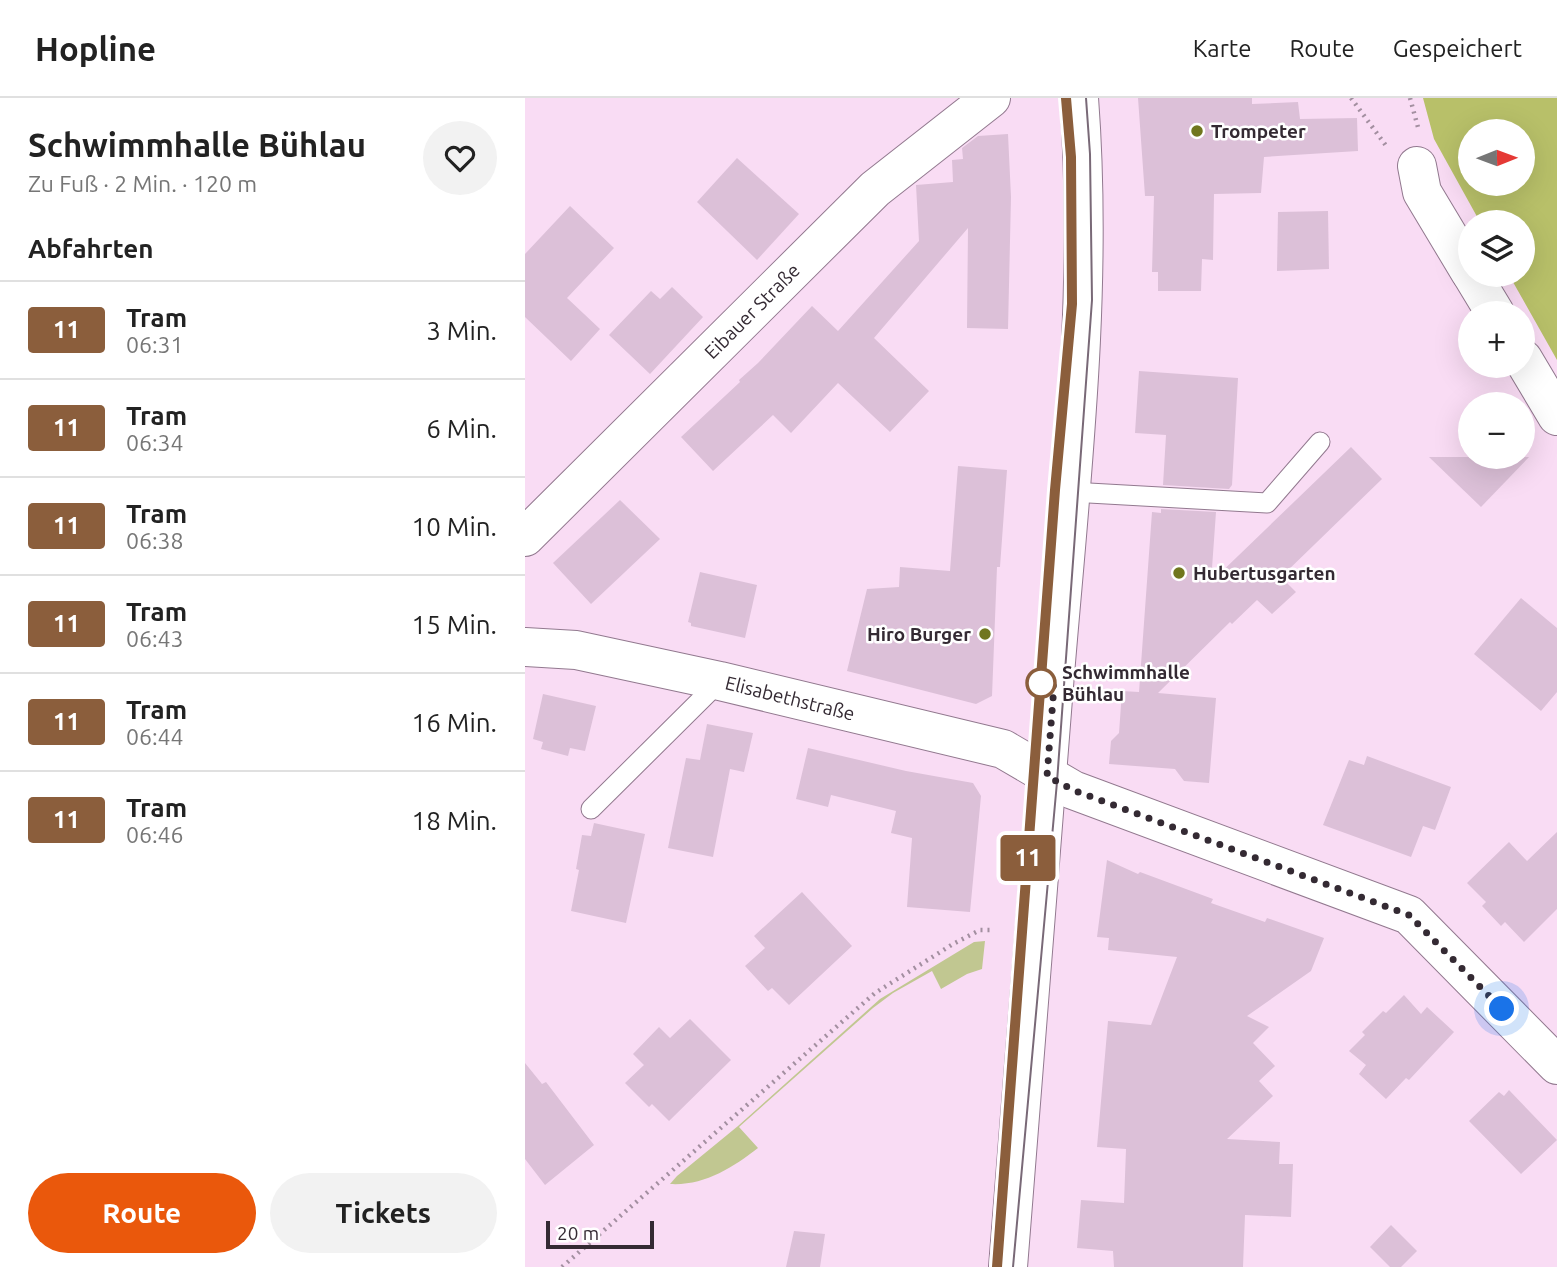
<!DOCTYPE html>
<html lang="de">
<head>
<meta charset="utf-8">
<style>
	body { margin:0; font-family:Ubuntu,sans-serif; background:#f2f2f2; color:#222; height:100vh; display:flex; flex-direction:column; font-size:26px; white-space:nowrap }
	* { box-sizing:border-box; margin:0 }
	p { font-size:23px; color:#767676 }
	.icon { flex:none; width:38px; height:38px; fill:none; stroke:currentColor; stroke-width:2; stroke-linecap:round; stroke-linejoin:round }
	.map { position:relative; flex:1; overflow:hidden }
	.side { display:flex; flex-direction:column; background:#fff; width:525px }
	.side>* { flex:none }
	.badge { padding:0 14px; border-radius:5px; font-size:24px; line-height:46px }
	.needle { width:46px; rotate:89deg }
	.fabs { position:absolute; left:933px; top:21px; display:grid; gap:14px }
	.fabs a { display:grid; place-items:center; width:77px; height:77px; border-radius:50%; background:#fff; box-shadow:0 7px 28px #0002; font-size:35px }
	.scale { position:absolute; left:21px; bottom:18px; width:108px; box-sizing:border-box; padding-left:7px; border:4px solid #342a33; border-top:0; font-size:19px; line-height:24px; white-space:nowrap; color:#342a33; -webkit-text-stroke:5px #fff; paint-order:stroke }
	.you { position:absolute; width:35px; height:35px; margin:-18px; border:5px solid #fff; border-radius:50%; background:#1a73e8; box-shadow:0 0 0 10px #1a73e833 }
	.map>.badge { position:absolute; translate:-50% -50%; box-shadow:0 0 0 4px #fff }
	h2 { padding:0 28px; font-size:26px; line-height:63px }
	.round { display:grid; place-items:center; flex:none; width:74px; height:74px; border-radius:37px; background:#f2f2f2 }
	.head { display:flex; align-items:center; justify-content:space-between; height:119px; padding:0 28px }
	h1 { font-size:33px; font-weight:700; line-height:52px }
	.cta { display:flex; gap:14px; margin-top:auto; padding:14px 28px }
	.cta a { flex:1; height:80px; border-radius:42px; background:#ea580c; color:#fff; font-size:28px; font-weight:700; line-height:80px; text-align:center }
	.cta a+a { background:#f2f2f2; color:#222 }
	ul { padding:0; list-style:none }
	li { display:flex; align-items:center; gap:21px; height:98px; padding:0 28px; border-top:2px solid #e0e0e0 }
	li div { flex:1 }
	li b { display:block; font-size:26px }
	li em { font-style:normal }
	li .badge { min-width:77px; font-weight:700; text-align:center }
	header { display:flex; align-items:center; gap:42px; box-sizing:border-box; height:98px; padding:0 35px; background:#fff; border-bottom:2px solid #e0e0e0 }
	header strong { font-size:33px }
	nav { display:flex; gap:38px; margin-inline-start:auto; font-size:24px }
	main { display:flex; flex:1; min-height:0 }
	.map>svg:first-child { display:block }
</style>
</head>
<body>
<header>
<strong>Hopline</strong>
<nav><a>Karte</a><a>Route</a><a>Gespeichert</a></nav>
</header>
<main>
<section class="side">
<div class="head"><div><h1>Schwimmhalle Bühlau</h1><p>Zu Fuß · 2 Min. · 120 m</p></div><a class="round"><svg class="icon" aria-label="heart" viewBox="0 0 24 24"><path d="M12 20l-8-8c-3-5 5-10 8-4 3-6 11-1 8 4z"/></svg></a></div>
<h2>Abfahrten</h2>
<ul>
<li><span class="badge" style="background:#8b5e3c;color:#fff">11</span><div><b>Tram</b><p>06:31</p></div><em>3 Min.</em></li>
<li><span class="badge" style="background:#8b5e3c;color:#fff">11</span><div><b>Tram</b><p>06:34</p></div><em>6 Min.</em></li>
<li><span class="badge" style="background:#8b5e3c;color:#fff">11</span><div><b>Tram</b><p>06:38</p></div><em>10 Min.</em></li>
<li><span class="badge" style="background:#8b5e3c;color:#fff">11</span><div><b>Tram</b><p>06:43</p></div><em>15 Min.</em></li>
<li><span class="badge" style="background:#8b5e3c;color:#fff">11</span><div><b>Tram</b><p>06:44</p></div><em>16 Min.</em></li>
<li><span class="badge" style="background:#8b5e3c;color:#fff">11</span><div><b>Tram</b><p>06:46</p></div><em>18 Min.</em></li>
</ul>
<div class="cta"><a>Route</a><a>Tickets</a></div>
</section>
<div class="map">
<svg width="1032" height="1169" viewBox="0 0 1032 1169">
	<rect width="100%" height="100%" fill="#f9dcf4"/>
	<path fill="#c1c791" d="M460,843l-3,28 -15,5 -26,15 -9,-18 -39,22 -20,15 -134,119 19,21c-26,20 -54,38 -88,36l7,-8 61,-50 142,-127 94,-57z"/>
	<path fill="#b8c069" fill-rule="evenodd" d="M898,0h134v262l-48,-85h14v-53h-43l-46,-83zM945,33h53v53h-53z"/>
	<g fill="#dcc0d8">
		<path d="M613,0h114v6l46,-2 2,17 57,-1 1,33 -94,6 -3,36 -47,1 -1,66 -11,-1 -1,32h-43v-19h-6l2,-76h-9z"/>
		<path d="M483,36l3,63 -3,132 -41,-1 1,-100 -94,110 55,53 -39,41 -52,-49 -47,50 -18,-18 -60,56 -32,-34 59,-55 -1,-2 19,-17 54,-57 26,25 81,-90 -3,-56 37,-3 -1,-22 11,-1 -1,-11 16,-12z"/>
		<path d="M212,60l62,56 -42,46 -60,-58z"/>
		<path d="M45,108l44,42 -47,50 33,31 -29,32 -46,-44v-63z"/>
		<path d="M803,113l1,58 -52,2 1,-59z"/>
		<path d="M147,189l31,30 -53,57 -41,-39 42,-44 9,8z"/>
		<path d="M614,273l99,7 -6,107 -3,4 -66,-4 3,-50 -31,-2z"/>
		<path d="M826,349l31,32 -101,98 15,15 -24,22 -15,-14 -25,24 -2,-2 -72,71 58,5 -7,85 -25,-2 -9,-12 -66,-5 2,-23 8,-8 3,-42 17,1 13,-180 9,1v-4l55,3 -5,70z"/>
		<path d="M904,359h100l-48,50z"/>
		<path d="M433,368l49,4 -7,97h-3l-5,129 -16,8 -129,-33 20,-82 32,-2 1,-20 50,4z"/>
		<path d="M95,402l40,39 -69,65 -38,-41z"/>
		<path d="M175,474l57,13 -12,53 -54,-12v-3l-3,-1z"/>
		<path d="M996,500l36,30v64l-16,19 -67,-57z"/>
		<path d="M18,596l53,12 -11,45 -15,-3 -2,8 -27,-7 2,-7 -10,-3z"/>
		<path d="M182,626l46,9 -9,39 -14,-3 -17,88 -45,-9 18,-90 14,2z"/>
		<path d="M283,650l98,23 67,12 8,13 -11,116 -63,-5 5,-69 -21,-5 5,-22 -65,-16 -3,12 -32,-8z"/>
		<path d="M842,658l84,31 -16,43 -12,-4 -12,31 -88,-32 26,-65 15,5z"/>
		<path d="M69,725l51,11 -19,89 -55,-12 8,-41 -3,-1 6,-34 9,1z"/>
		<path d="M1032,734v77l-33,33 -19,-20 -4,4 -19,-20 4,-4 -19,-19 42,-41 18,19z"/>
		<path d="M582,762l31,14 2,-2 73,27 -2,4 54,19 2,-4 57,20 -13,33 -64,45 22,11 -16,16 22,23 -16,15 14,15 -46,43 53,3 -1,22h14l-2,53 -46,-2 -2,52h-129l-1,-16 -36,-3 4,-48 43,3 2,-54 -29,-2 11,-126 43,4 26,-68 -69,-7 1,-12 -12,-1z"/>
		<path d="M277,794l50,54 -63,59 -17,-17 -4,3 -23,-25 20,-18 -11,-12z"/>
		<path d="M879,897l17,19 6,-7 27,25 -45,48 -3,-2 -20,21 -27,-25 7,-9 -17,-14 16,-16 -3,-3 21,-21 3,2z"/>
		<path d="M165,921l41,41 -62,61 -17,-17 -3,3 -24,-24 19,-18 -11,-11 26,-27 11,11z"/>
		<path d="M0,965l17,21 4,-2 48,63 -49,40 -20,-26z"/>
		<path d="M984,992l48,50 -36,34 -52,-53 30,-29 5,4z"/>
		<path d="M866,1127l26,26 -16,16h-11l-20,-20z"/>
		<path d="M269,1133l31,3 -5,33h-34z"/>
	</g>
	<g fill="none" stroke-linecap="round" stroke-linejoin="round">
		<defs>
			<g id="lane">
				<path d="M546,394l196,11 53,-61"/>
				<path d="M66,711l129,-128"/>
			</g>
			<g id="street">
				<path d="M892,68l5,26 48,80"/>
				<path d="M947,177l23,38"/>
				<path d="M998,261l34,57"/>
				<path d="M0,439l350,-348 116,-91"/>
				<path d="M0,549l51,3 144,31 283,68 70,41 336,125 148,150"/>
			</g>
			<path id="primary" d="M483,1169c15,-194 30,-388 46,-581 16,-196 40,-392 25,-588"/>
		</defs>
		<use href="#lane" stroke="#92798f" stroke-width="21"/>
		<use href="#street" stroke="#92798f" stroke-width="40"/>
		<use href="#primary" stroke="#92798f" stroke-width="40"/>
		<g stroke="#a38fa0" stroke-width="4.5" stroke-dasharray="2 5" stroke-linecap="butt">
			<path d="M826,0l36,49"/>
			<path d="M885,0l9,33"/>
			<path d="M37,1169l313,-274 78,-49 27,-14h13"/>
		</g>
		<use href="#lane" stroke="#fff" stroke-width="19"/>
		<use href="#street" stroke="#fff" stroke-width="38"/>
		<use href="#primary" stroke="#fff" stroke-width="38"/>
		<g stroke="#796977" stroke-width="2">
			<path d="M472,1169l58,-777 17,-186 -1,-147 -5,-59"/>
			<path d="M488,1169l44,-485 35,-482 -2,-146 -4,-56"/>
		</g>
	</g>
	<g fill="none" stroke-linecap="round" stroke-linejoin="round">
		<defs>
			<path id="line" d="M472,1169l58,-777 17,-186 -1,-147 -5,-59"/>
		</defs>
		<use href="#line" stroke="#fff" stroke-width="16"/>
		<use href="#line" stroke="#8b5e3c" stroke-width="10"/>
		<path stroke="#342a33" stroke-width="7" stroke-dasharray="0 12.6" d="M516,585l13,3 -7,90 26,14 336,125 93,94"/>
	</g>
	<g fill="#70761e" stroke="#fff" stroke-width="2.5">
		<circle cx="672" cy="33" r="7"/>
		<circle cx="654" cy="475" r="7"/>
		<circle cx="460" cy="536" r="7"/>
	</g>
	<circle fill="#fff" stroke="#8b5e3c" stroke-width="3.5" cx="516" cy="585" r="14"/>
	<g text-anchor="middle" stroke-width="5" stroke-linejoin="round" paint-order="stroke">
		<g font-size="19" font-weight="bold" fill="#342a33" stroke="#fff" text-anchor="start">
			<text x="686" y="40">Trompeter</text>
			<text x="668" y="482">Hubertusgarten</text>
			<text x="446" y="543" text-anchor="end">Hiro Burger</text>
		</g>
		<g font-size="19" fill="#342a33" stroke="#fff">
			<text transform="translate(227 213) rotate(-45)" y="7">Eibauer Straße</text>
			<text transform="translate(265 600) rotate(14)" y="7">Elisabethstraße</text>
		</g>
		<g font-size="19" font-weight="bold" fill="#342a33" stroke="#fff" text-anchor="start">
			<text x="537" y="581">Schwimmhalle<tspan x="537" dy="22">Bühlau</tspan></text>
		</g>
	</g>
</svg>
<div class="fabs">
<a><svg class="needle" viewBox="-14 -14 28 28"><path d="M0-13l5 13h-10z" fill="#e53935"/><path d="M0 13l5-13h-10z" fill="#767676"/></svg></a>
<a><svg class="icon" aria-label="layers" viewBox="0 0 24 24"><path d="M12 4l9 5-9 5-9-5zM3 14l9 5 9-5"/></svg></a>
<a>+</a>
<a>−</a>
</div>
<div class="scale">20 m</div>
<div class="you" style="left:977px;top:911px"></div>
<b class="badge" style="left:503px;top:760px;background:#8b5e3c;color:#fff">11</b>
</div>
</main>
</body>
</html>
